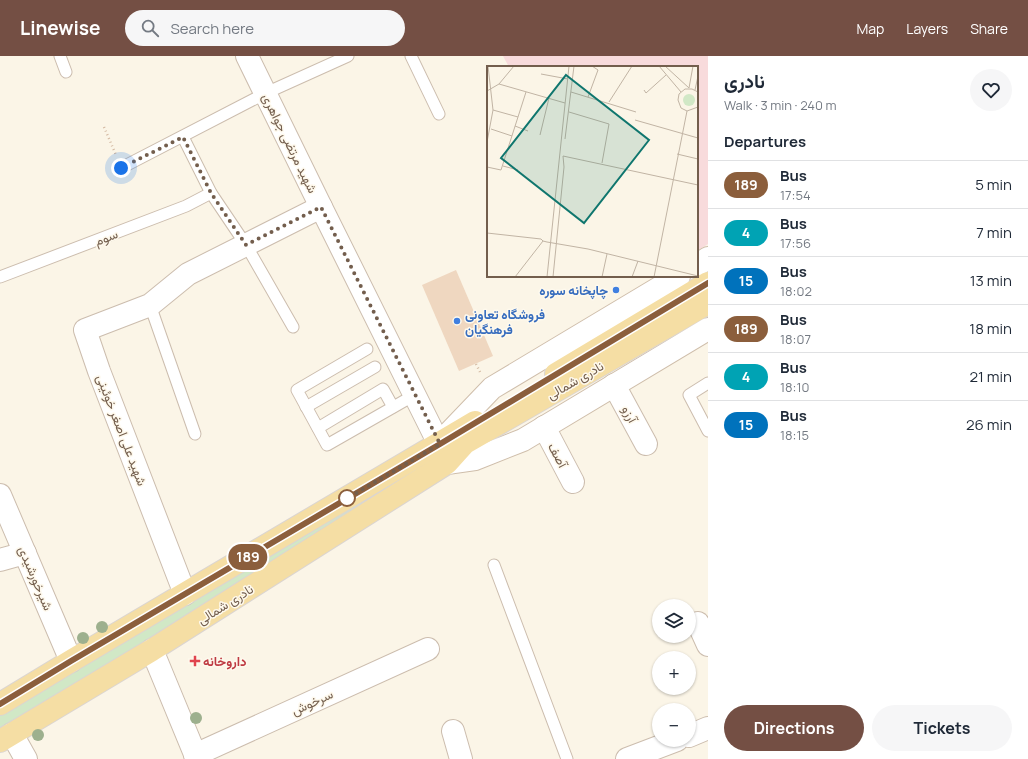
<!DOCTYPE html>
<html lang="en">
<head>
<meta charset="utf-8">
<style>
	body { margin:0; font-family:Manrope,Vazirmatn,sans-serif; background:#f6f6f7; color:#1f2937; height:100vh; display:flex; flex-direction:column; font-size:15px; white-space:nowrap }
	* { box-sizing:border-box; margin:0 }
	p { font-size:13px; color:#747a83 }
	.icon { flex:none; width:22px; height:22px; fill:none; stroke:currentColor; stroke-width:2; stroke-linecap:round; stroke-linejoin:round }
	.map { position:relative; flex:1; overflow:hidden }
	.panel { display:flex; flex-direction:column; background:#fff; width:320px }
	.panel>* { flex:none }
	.badge { padding:0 8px; border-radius:13px; font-size:14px; line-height:26px }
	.controls { position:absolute; left:652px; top:543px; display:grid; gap:8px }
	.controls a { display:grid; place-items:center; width:44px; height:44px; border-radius:50%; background:#fff; box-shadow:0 1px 3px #0004; font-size:20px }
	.you { position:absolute; width:20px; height:20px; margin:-10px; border:3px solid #fff; border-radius:50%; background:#1a73e8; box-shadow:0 0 0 6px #1a73e833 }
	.map>.badge { position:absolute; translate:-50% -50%; box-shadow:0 0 0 2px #fff }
	h2 { padding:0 16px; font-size:15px; line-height:36px }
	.round { display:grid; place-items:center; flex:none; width:42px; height:42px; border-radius:21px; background:#f6f6f7 }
	.summary { display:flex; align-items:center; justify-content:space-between; height:68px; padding:0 16px }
	h1 { font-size:19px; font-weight:700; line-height:30px }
	.button { display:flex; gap:8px; margin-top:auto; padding:8px 16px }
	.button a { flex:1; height:46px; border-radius:24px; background:#744f44; color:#fff; font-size:16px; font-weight:700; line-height:46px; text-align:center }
	.button a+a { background:#f6f6f7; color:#1f2937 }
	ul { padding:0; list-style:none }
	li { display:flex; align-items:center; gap:12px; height:48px; padding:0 16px; border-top:1px solid #e0e1e3 }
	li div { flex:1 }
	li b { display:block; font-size:15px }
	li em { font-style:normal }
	li .badge { min-width:44px; font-weight:700; text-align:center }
	header { display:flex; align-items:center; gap:24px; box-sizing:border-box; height:56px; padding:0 20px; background:#744f44; color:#fff }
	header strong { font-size:19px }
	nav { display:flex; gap:22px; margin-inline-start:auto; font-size:14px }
	.search { width:280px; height:36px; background:#f6f6f7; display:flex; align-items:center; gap:10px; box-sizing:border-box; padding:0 14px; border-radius:22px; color:#747a83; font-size:15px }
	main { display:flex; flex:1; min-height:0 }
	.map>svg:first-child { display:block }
</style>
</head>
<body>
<header>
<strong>Linewise</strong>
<div class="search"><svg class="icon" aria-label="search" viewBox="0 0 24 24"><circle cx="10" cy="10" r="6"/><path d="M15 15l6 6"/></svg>Search here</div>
<nav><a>Map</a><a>Layers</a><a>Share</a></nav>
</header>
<main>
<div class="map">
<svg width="708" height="703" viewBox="0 0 708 703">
	<rect width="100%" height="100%" fill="#fbf5e7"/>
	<path fill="#f8dbdc" d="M503,0h205v188l-11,7v-184h-188z"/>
	<path fill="#d1e8c6" d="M380,423l11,20 -391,242v-37z"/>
	<path fill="#efd7c0" d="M456,214l37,86 -34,15 -37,-86z"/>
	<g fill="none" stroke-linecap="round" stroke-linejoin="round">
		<defs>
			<g id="lane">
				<path d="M60,0l6,16"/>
				<path d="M411,0l28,58"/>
				<path d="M183,81l28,56 35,52 47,82"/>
				<path d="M121,112l145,-75 82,-37"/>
				<path d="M0,221l186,-71 25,-13"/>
				<path d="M150,249l45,129"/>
				<path d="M367,293l-70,41 30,55 77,-44 11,-6"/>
				<path d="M708,327l-19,12 19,36"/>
				<path d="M306,351l69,-40"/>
				<path d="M318,372l65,-39 10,18"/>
				<path d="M494,509l73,194"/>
			</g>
			<g id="street">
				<path d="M247,0l74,151 118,237"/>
				<path d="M614,329l32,59"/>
				<path d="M544,371l29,55"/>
				<path d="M0,439l71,166"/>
				<path d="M0,504l25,-7"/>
				<path d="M185,538l-86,-223 -14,-41 65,-25 38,-31 133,-67"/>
				<path d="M698,567l10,22"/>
				<path d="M152,594l45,109"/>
				<path d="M453,675l8,28"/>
				<path d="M12,678l14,25"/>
				<path d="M689,680l19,-8"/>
				<path d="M195,699l233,-106"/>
				<path d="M627,703l50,-19"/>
			</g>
			<g id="secondary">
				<path d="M697,209l11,-7"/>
				<path d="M447,379l45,-47 187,-112"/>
				<path d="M447,407l28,-4 48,-19 185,-111"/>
			</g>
			<g id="primary">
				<path d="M556,318l152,-91"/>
				<path d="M0,648l71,-43 404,-239"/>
				<path d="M0,685l152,-91 295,-187 18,-20 243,-140"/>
			</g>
		</defs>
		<use href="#lane" stroke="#ccbdae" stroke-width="13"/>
		<use href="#street" stroke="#ccbdae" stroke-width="24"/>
		<use href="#secondary" stroke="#cfbeab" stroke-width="24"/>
		<use href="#primary" stroke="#dbd5d1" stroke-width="24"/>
		<g stroke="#d4baa3" stroke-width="2.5" stroke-dasharray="1 3" stroke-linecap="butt">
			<path d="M104,71l12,28"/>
			<path d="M476,308l4,8"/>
		</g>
		<use href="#lane" stroke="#fff" stroke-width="11"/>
		<use href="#street" stroke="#fff" stroke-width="22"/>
		<use href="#secondary" stroke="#fff" stroke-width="22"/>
		<use href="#primary" stroke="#f5dea4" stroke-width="22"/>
	</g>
	<g fill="#9db08e">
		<circle cx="102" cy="571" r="6"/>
		<circle cx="83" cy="582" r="6"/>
		<circle cx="196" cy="662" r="6"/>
		<circle cx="38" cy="679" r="6"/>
	</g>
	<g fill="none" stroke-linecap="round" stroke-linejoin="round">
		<defs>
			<path id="line" d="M0,648l71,-43 369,-217 268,-161"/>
		</defs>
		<use href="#line" stroke="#fff" stroke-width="9"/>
		<use href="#line" stroke="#8b5e3c" stroke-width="6"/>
		<path stroke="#735e4d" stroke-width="4" stroke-dasharray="0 7.2" d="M121,112l62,-31 28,56 35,52 75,-38 119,237 -99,58 6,-4"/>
	</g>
	<g fill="#3f7fe0" stroke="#fef9ed" stroke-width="1.5">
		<circle cx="616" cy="234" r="4"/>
		<circle cx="457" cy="265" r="4"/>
	</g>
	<circle fill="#fff" stroke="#8b5e3c" stroke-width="2" cx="347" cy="442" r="8"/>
	<path fill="#e0444e" stroke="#fef9ed" stroke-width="1.5" d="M193 599h4v4h4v4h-4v4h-4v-4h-4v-4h4z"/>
	<g text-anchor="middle" stroke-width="3" stroke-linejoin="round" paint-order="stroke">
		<g font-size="13" fill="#735e4d" stroke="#fef9ed">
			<text transform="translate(290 87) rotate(64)" y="5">شهید مرتضی جواهری</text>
			<text transform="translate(106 181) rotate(-21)" y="5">سوم</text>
			<text transform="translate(575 324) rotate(-30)" y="5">نادری شمالی</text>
			<text transform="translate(630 358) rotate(62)" y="5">آرزو</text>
			<text transform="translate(122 374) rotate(69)" y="5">شهید علی اصغر خوئینی</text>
			<text transform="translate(558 399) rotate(62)" y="5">آصف</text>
			<text transform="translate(36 522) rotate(67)" y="5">شیرخورشیدی</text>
			<text transform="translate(225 548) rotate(-32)" y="5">نادری شمالی</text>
			<text transform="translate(312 646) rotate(-25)" y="5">سرخوش</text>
		</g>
		<g font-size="13" font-weight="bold" fill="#366cbe" stroke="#fef9ed" text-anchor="end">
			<text x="608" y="239">چاپخانه سوره</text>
			<text x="465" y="263" text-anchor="start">فروشگاه تعاونی<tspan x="465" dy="15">فرهنگیان</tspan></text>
		</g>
		<g font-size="13" font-weight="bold" fill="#be3a42" stroke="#fef9ed" text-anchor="start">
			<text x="203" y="610">داروخانه</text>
		</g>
	</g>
	<g transform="translate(487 10)">
		<rect width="211" height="211" fill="#fbf5e7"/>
		<path d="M196 34a6 6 0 1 1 12 0a6 6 0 1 1-12 0Z" fill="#d1e8c6"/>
		<path fill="none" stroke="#c1b4a4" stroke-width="1" d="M172,0l22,26M178,0l24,22M54,8l27,5M12,18l66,19M202,22l4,-22M157,24l2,3 20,-18M208,24l3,-14M0,25l12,-7 15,-18M84,26l65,20M211,26l-6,-3h-7l-6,5 -1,6 3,8 6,3 11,-4M101,31l10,-27 -6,-4M122,36l23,-36M6,44l25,7M82,46l40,12 -7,39M148,54l63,18M28,60l13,5M4,63l21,7M53,69l9,-37M78,73l9,-73M0,76l6,-32 -5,-44M190,88l21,5M76,90l135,29M16,100l15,4M0,101l14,3 25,-78M0,167l54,6 2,2M60,176l41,7 110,27M28,211l28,-36 4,1M60,211l22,-211M66,211l11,-110 -1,-11M115,211l5,-23M145,211l6,-16M167,211l33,-166"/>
		<path fill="#0f766e" fill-opacity="0.15" stroke="#0f766e" stroke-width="2" d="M79,9l83,65 -65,83 -83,-65z"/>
		<rect width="211" height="211" fill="none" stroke="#735e4d" stroke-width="2"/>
	</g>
</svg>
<div class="controls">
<a><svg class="icon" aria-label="layers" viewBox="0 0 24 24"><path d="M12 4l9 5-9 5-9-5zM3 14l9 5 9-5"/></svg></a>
<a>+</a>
<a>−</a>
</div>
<div class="you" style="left:121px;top:112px"></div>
<b class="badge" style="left:248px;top:501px;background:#8b5e3c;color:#fff">189</b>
</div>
<section class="panel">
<div class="summary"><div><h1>نادری</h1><p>Walk · 3 min · 240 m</p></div><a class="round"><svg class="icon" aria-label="heart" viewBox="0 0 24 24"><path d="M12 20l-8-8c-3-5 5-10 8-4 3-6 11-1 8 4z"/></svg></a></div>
<h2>Departures</h2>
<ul>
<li><span class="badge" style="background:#8b5e3c;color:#fff">189</span><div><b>Bus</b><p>17:54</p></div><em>5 min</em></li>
<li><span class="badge" style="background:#00a3b4;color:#fff">4</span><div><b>Bus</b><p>17:56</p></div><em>7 min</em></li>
<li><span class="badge" style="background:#0072bc;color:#fff">15</span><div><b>Bus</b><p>18:02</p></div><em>13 min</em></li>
<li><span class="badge" style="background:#8b5e3c;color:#fff">189</span><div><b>Bus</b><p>18:07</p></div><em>18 min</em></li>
<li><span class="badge" style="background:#00a3b4;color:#fff">4</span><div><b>Bus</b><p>18:10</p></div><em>21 min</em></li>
<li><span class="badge" style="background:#0072bc;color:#fff">15</span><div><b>Bus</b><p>18:15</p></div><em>26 min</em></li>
</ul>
<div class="button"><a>Directions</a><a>Tickets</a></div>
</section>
</main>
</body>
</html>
